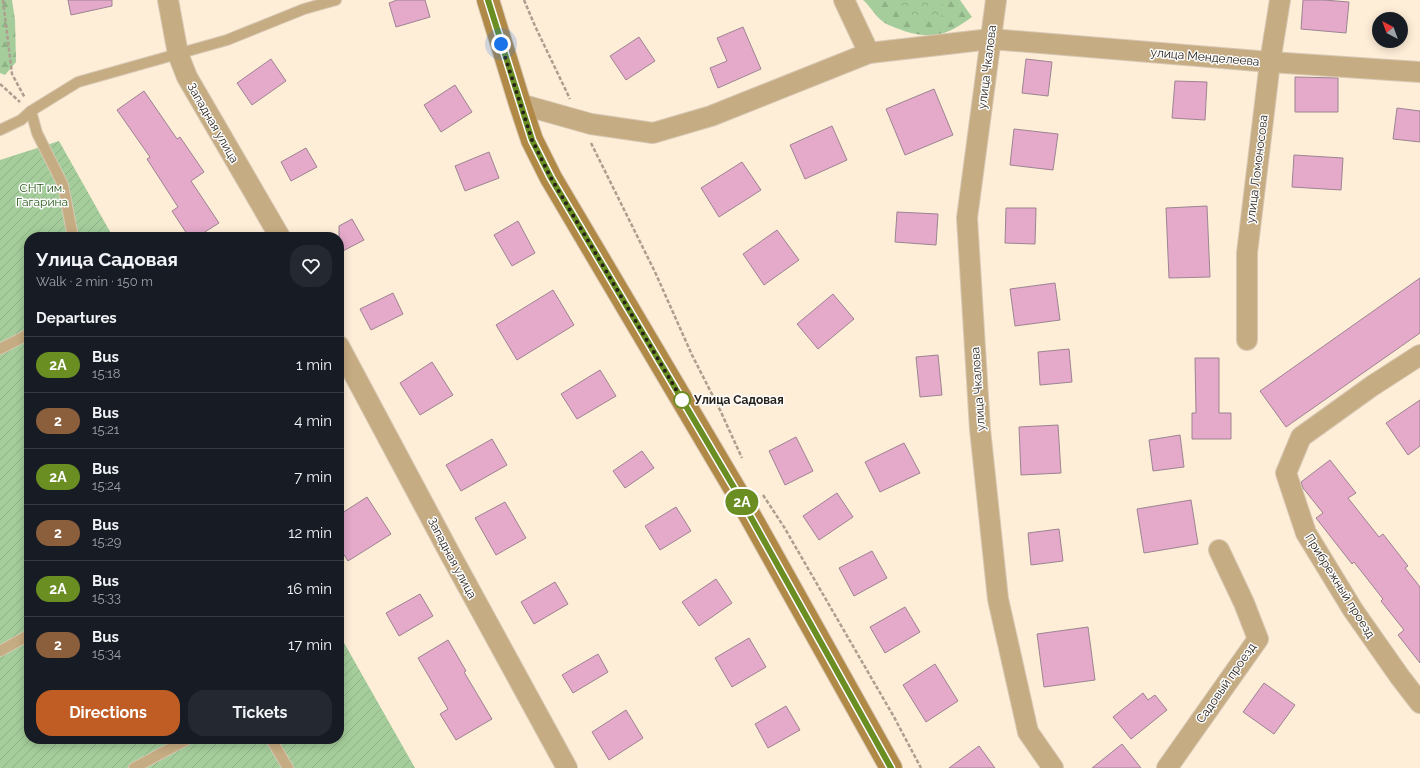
<!DOCTYPE html>
<html lang="en">
<head>
<meta charset="utf-8">
<style>
	body { margin:0; font-family:Raleway,sans-serif; background:#242831; color:#f1f3f6; height:100vh; display:flex; flex-direction:column; font-size:15px; white-space:nowrap }
	* { box-sizing:border-box; margin:0 }
	p { font-size:13px; color:#9ea1a6 }
	.icon { flex:none; width:22px; height:22px; fill:none; stroke:currentColor; stroke-width:2; stroke-linecap:round; stroke-linejoin:round }
	.map { position:relative; flex:1; overflow:hidden }
	.sheet { position:absolute; left:24px; top:232px; width:320px; height:512px; display:flex; flex-direction:column; background:#171b24; border-radius:16px; box-shadow:0 2px 10px #0003 }
	.sheet>* { flex:none }
	.badge { padding:0 8px; border-radius:13px; font-size:14px; line-height:26px }
	.needle { width:26px; rotate:319deg }
	.tools { position:absolute; left:1372px; top:12px; display:grid; gap:8px }
	.tools a { display:grid; place-items:center; width:36px; height:36px; border-radius:50%; background:#171b24; box-shadow:0 2px 10px #0003; font-size:20px }
	.you { position:absolute; width:20px; height:20px; margin:-10px; border:3px solid #fff; border-radius:50%; background:#1a73e8; box-shadow:0 0 0 6px #1a73e833 }
	.map>.badge { position:absolute; translate:-50% -50%; box-shadow:0 0 0 2px #fff }
	h2 { padding:0 12px; font-size:15px; line-height:36px }
	.round { display:grid; place-items:center; flex:none; width:42px; height:42px; border-radius:16px; background:#242831 }
	.summary { display:flex; align-items:center; justify-content:space-between; height:68px; padding:0 12px }
	h1 { font-size:19px; font-weight:700; line-height:30px }
	.action { display:flex; gap:8px; margin-top:auto; padding:8px 12px }
	.action a { flex:1; height:46px; border-radius:16px; background:#c05d24; color:#fff; font-size:16px; font-weight:700; line-height:46px; text-align:center }
	.action a+a { background:#242831; color:#f1f3f6 }
	ul { padding:0; list-style:none }
	li { display:flex; align-items:center; gap:12px; height:56px; padding:0 12px; border-top:1px solid #363941 }
	li div { flex:1 }
	li b { display:block; font-size:15px }
	li em { font-style:normal }
	li .badge { min-width:44px; font-weight:700; text-align:center }
	.map>svg:first-child { display:block }
</style>
</head>
<body>
<div class="map">
<svg width="1420" height="768" viewBox="0 0 1420 768">
	<defs>
		<pattern id="forest-firs" width="22" height="20" patternUnits="userSpaceOnUse"><rect width="22" height="20" fill="#a5cd9b"/><path d="M5 1l3.5 6h-7zM16 11l3.5 6h-7z" fill="#8eb085"/></pattern>
		<pattern id="park-crowns" width="20" height="18" patternUnits="userSpaceOnUse"><rect width="20" height="18" fill="#a5cd9b"/><path d="M2 6a3 3 0 1 1 6 0M12 15a3 3 0 1 1 6 0" fill="none" stroke="#8eb085"/></pattern>
		<pattern id="garden-furrows" width="10" height="10" patternUnits="userSpaceOnUse"><rect width="10" height="10" fill="#a5cd9b"/><path d="M-1 1l2-2M0 10L10 0M9 11l2-2" fill="none" stroke="#8eb085"/></pattern>
	</defs>
	<rect width="100%" height="100%" fill="#feedd7"/>
	<g fill="url(#forest-firs)">
		<path d="M0,0h12l3,20 1,42 -11,13 -5,-2z"/>
		<path d="M863,0h97l12,17c-25,18 -38,23 -68,14 -7,-3 -18,-6 -23,-11 -7,-6 -11,-14 -18,-20z"/>
	</g>
	<path fill="url(#park-crowns)" d="M901,0h42l-2,23 -42,-5z"/>
	<path fill="url(#garden-furrows)" d="M59,141l54,96h-84v502h310v-105l76,134h-415v-608z"/>
	<g fill="#e5a9ca" stroke="#9c8491">
		<path d="M68,0h44v6l-41,9z"/>
		<path d="M397,0h28l5,17 -34,10 -7,-24z"/>
		<path d="M1303,0h21l25,2 -3,31 -45,-4z"/>
		<path d="M743,27l18,42 -43,19 -8,-20 17,-7 -10,-23z"/>
		<path d="M639,37l16,24 -29,19 -16,-24z"/>
		<path d="M271,59l15,22 -34,24 -15,-22z"/>
		<path d="M1026,59l26,3 -4,34 -26,-3z"/>
		<path d="M1295,77l43,1v34h-43z"/>
		<path d="M1175,81l32,1 -2,38 -33,-2z"/>
		<path d="M455,85l17,27 -31,20 -17,-27z"/>
		<path d="M934,89l19,46 -48,20 -19,-46z"/>
		<path d="M144,91l33,48 3,-2 24,35 -13,9 28,42 -22,14h-8l-17,-26 6,-4 -31,-48 3,-2 -33,-47z"/>
		<path d="M1397,108l23,3v31l-27,-3z"/>
		<path d="M832,126l15,34 -42,19 -15,-34z"/>
		<path d="M1014,129l44,5 -5,36 -43,-5z"/>
		<path d="M306,148l11,19 -26,14 -10,-19z"/>
		<path d="M489,152l10,26 -34,13 -10,-25z"/>
		<path d="M1294,155l49,3 -2,32 -49,-3z"/>
		<path d="M742,162l19,28 -42,27 -18,-29z"/>
		<path d="M1207,206l3,71 -41,1 -3,-70z"/>
		<path d="M1006,208h30l-1,36 -30,-1z"/>
		<path d="M897,212l41,2 -2,31 -41,-3z"/>
		<path d="M352,219l12,21 -25,13v-27z"/>
		<path d="M518,221l17,32 -23,13 -18,-31z"/>
		<path d="M777,230l22,30 -35,25 -21,-31z"/>
		<path d="M1420,278v55l-134,94 -26,-36z"/>
		<path d="M1055,283l5,37 -45,6 -5,-37z"/>
		<path d="M553,290l21,35 -57,35 -21,-35z"/>
		<path d="M393,293l10,21 -32,16 -11,-21z"/>
		<path d="M833,294l21,25 -36,30 -21,-25z"/>
		<path d="M1069,349l3,33 -32,3 -2,-33z"/>
		<path d="M938,355l4,40 -22,2 -4,-40z"/>
		<path d="M1195,358h24v55h12v26h-39v-26h4z"/>
		<path d="M432,362l21,33 -33,20 -20,-32z"/>
		<path d="M600,370l16,26 -39,23 -16,-25z"/>
		<path d="M1420,400v46l-12,9 -22,-32z"/>
		<path d="M1058,425l3,48 -40,2 -2,-48z"/>
		<path d="M1180,435l4,32 -31,4 -4,-31z"/>
		<path d="M796,437l17,34 -28,14 -16,-34z"/>
		<path d="M492,439l15,26 -46,26 -15,-26z"/>
		<path d="M904,443l16,30 -40,19 -15,-30z"/>
		<path d="M642,451l12,17 -29,20 -12,-17z"/>
		<path d="M1330,460l26,33 -8,5 31,39 4,-3 25,32 -3,2 15,19v76l-22,-28 6,-5 -23,-29 2,-2 -29,-37 -2,2 -36,-46 7,-5 -20,-25 -2,-6z"/>
		<path d="M837,493l16,24 -34,23 -16,-24z"/>
		<path d="M367,497l24,37 -43,27 -9,-14v-32z"/>
		<path d="M1191,500l7,44 -54,9 -7,-44z"/>
		<path d="M505,502l21,36 -30,17 -21,-37z"/>
		<path d="M676,507l15,24 -31,19 -15,-24z"/>
		<path d="M1059,529l4,32 -32,4 -3,-32z"/>
		<path d="M872,551l15,27 -33,18 -15,-28z"/>
		<path d="M716,579l16,24 -33,23 -17,-24z"/>
		<path d="M555,582l13,22 -34,20 -13,-22z"/>
		<path d="M420,594l13,22 -34,20 -13,-23z"/>
		<path d="M905,607l15,25 -35,21 -15,-26z"/>
		<path d="M1088,627l7,53 -51,7 -7,-53z"/>
		<path d="M749,638l17,29 -34,20 -17,-29z"/>
		<path d="M448,640l18,31 -2,1 28,47 -36,21 -16,-26 8,-5 -30,-51z"/>
		<path d="M598,654l10,18 -35,21 -11,-18z"/>
		<path d="M935,664l23,37 -32,21 -23,-37z"/>
		<path d="M1264,683l31,22 -21,29 -31,-22z"/>
		<path d="M1143,693l5,7 7,-5 12,15 -36,29 -18,-22z"/>
		<path d="M786,706l14,24 -32,18 -13,-24z"/>
		<path d="M626,710l17,28 -34,22 -17,-28z"/>
		<path d="M1122,744l19,24h-49z"/>
		<path d="M979,746l16,22h-46z"/>
	</g>
	<g fill="none" stroke-linecap="round" stroke-linejoin="round">
		<defs>
			<g id="lane">
				<path d="M31,111l6,22 26,52 10,52"/>
				<path d="M0,130l21,-10 10,-9 47,-29 149,-42 77,-31 32,-9"/>
				<path d="M0,349l29,-15"/>
				<path d="M0,651l29,-16"/>
				<path d="M271,739l17,29"/>
				<path d="M134,768l54,-29"/>
			</g>
			<g id="street">
				<path d="M168,0l10,54 9,23 93,160"/>
				<path d="M844,0l25,53"/>
				<path d="M996,0l-29,218 13,211 18,170 30,133 25,36"/>
				<path d="M520,104l71,20 62,9 58,-17 158,-63 122,-14 279,23 150,10"/>
				<path d="M1247,340v-87l23,-191 10,-62"/>
				<path d="M339,346l110,206 118,216"/>
				<path d="M1420,355l-48,31 -71,51 -15,36 20,60 47,77 47,67 20,26"/>
				<path d="M1167,768l91,-129 -14,-36 -25,-53"/>
			</g>
			<path id="secondary" d="M488,0l32,104 12,36 19,38 188,318 152,272"/>
		</defs>
		<use href="#lane" stroke="#d7c8b5" stroke-width="12"/>
		<use href="#street" stroke="#d7c8b5" stroke-width="22"/>
		<use href="#secondary" stroke="#d7c8b5" stroke-width="24"/>
		<g stroke="#ac9f8f" stroke-width="2.5" stroke-dasharray="4 2" stroke-linecap="butt">
			<path d="M3,0l9,74 13,24"/>
			<path d="M524,0l11,26 35,73"/>
			<path d="M0,84l20,18"/>
			<path d="M591,143l64,129 37,83 28,55 22,48"/>
			<path d="M763,495l21,32 110,190 27,51"/>
		</g>
		<use href="#lane" stroke="#c6ac82" stroke-width="10"/>
		<use href="#street" stroke="#c6ac82" stroke-width="20"/>
		<use href="#secondary" stroke="#b08947" stroke-width="22"/>
	</g>
	<g fill="none" stroke-linecap="round" stroke-linejoin="round">
		<defs>
			<path id="line" d="M488,0l44,140 19,38 188,318 152,272"/>
		</defs>
		<use href="#line" stroke="#fff" stroke-width="9"/>
		<use href="#line" stroke="#6b8e23" stroke-width="6"/>
		<path stroke="#28221a" stroke-width="4" stroke-dasharray="0 7.2" d="M501,44l31,96 19,38 133,225 -2,-3"/>
	</g>
	<circle fill="#fff" stroke="#6b8e23" stroke-width="2" cx="682" cy="400" r="8"/>
	<g text-anchor="middle" stroke-width="3" stroke-linejoin="round" paint-order="stroke">
		<g font-size="12" fill="#28221a" stroke="#fdfdfd">
			<text transform="translate(1205 57) rotate(5)" y="4">улица Менделеева</text>
			<text transform="translate(987 67) rotate(-83)" y="4">улица Чкалова</text>
			<text transform="translate(213 123) rotate(60)" y="4">Западная улица</text>
			<text transform="translate(1257 169) rotate(-83)" y="4">улица Ломоносова</text>
			<text transform="translate(978 389) rotate(-94)" y="4">улица Чкалова</text>
			<text transform="translate(452 558) rotate(62)" y="4">Западная улица</text>
			<text transform="translate(1340 586) rotate(58)" y="4">Прибрежный проезд</text>
			<text transform="translate(1226 683) rotate(-55)" y="4">Садовый проезд</text>
		</g>
		<g font-size="12" fill="#275a18" stroke="#fdfdfd">
			<text x="42" y="192">СНТ им.<tspan x="42" dy="14">Гагарина</tspan></text>
		</g>
		<g font-size="12" font-weight="bold" fill="#28221a" stroke="#fdfdfd" text-anchor="start">
			<text x="694" y="404">Улица Садовая</text>
		</g>
	</g>
</svg>
<div class="tools">
<a><svg class="needle" viewBox="-14 -14 28 28"><path d="M0-13l5 13h-10z" fill="#e53935"/><path d="M0 13l5-13h-10z" fill="#9ea1a6"/></svg></a>
</div>
<div class="you" style="left:501px;top:44px"></div>
<b class="badge" style="left:742px;top:502px;background:#6b8e23;color:#fff">2А</b>
<section class="sheet">
<div class="summary"><div><h1>Улица Садовая</h1><p>Walk · 2 min · 150 m</p></div><a class="round"><svg class="icon" aria-label="heart" viewBox="0 0 24 24"><path d="M12 20l-8-8c-3-5 5-10 8-4 3-6 11-1 8 4z"/></svg></a></div>
<h2>Departures</h2>
<ul>
<li><span class="badge" style="background:#6b8e23;color:#fff">2А</span><div><b>Bus</b><p>15:18</p></div><em>1 min</em></li>
<li><span class="badge" style="background:#8b5e3c;color:#fff">2</span><div><b>Bus</b><p>15:21</p></div><em>4 min</em></li>
<li><span class="badge" style="background:#6b8e23;color:#fff">2А</span><div><b>Bus</b><p>15:24</p></div><em>7 min</em></li>
<li><span class="badge" style="background:#8b5e3c;color:#fff">2</span><div><b>Bus</b><p>15:29</p></div><em>12 min</em></li>
<li><span class="badge" style="background:#6b8e23;color:#fff">2А</span><div><b>Bus</b><p>15:33</p></div><em>16 min</em></li>
<li><span class="badge" style="background:#8b5e3c;color:#fff">2</span><div><b>Bus</b><p>15:34</p></div><em>17 min</em></li>
</ul>
<div class="action"><a>Directions</a><a>Tickets</a></div>
</section>
</div>
</body>
</html>
